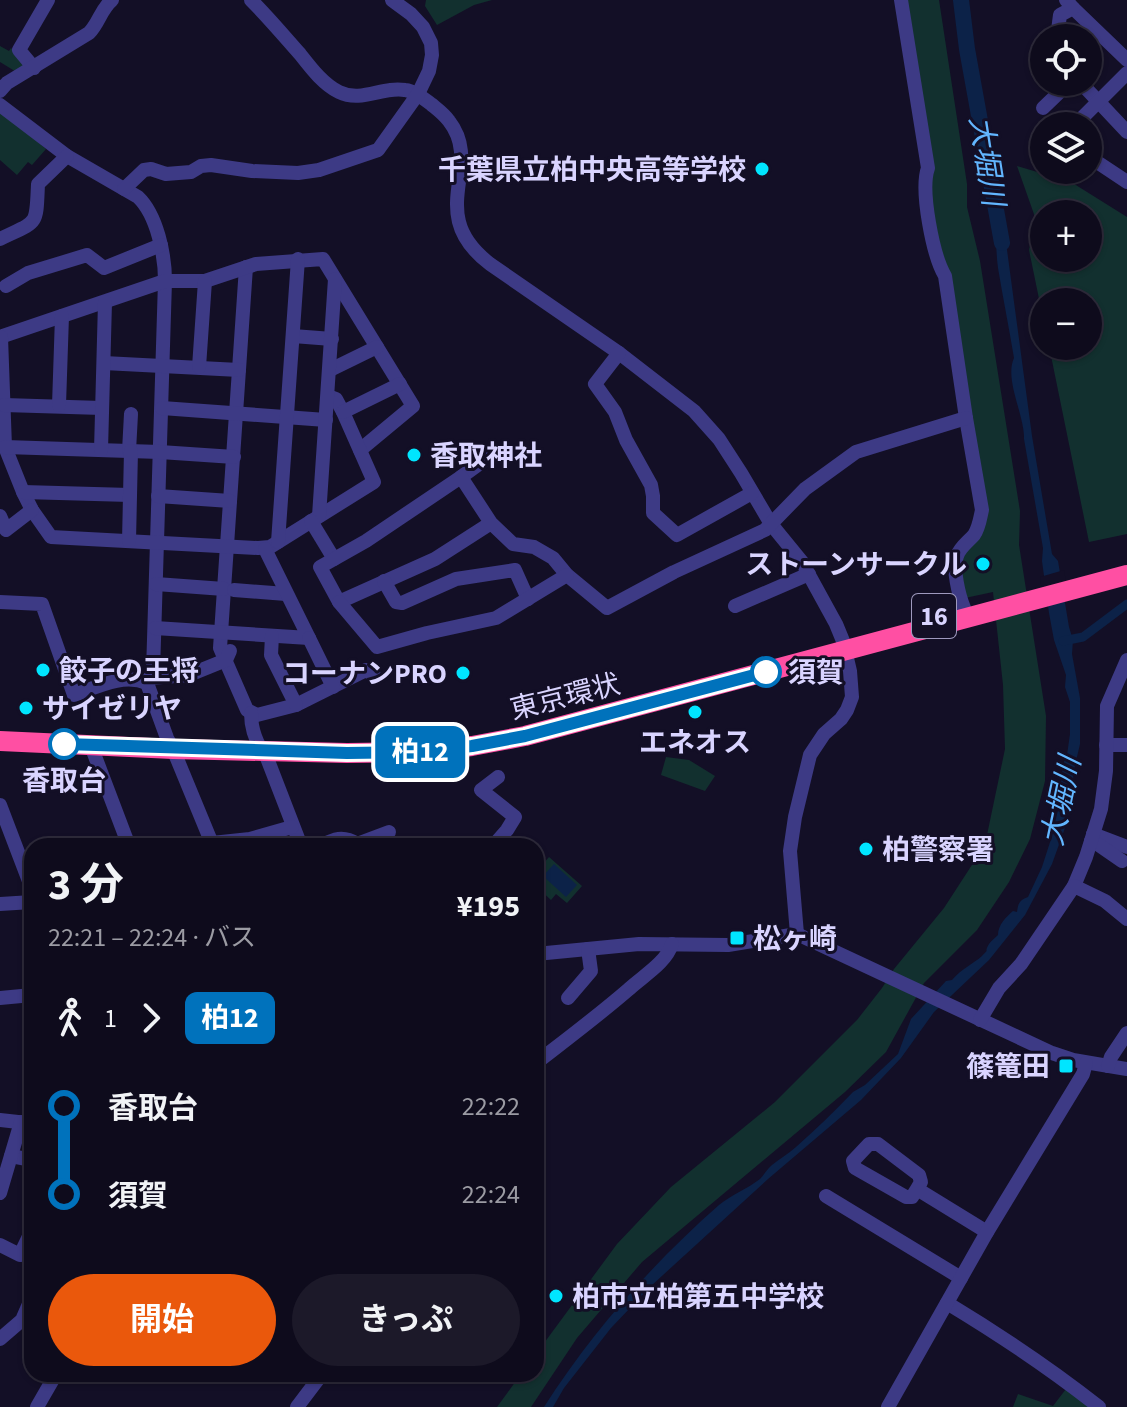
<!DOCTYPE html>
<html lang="ja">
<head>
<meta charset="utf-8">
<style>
	body { margin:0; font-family:"Source Sans 3","Noto Sans JP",sans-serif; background:#1c1929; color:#f1f3f6; height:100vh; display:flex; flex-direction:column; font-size:30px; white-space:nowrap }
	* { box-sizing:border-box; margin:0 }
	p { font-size:26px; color:#9b9ba3 }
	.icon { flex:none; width:44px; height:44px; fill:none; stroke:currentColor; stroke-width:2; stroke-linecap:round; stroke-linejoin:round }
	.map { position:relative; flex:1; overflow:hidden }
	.panel { position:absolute; left:24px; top:838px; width:520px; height:544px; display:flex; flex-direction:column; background:#0e0b1c; border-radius:24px; box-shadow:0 2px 6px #0004,0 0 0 2px #2e2b3b }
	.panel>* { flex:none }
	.badge { padding:0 16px; border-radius:12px; font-size:28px; line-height:52px }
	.controls { position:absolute; left:1030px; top:24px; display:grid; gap:16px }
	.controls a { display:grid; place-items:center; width:72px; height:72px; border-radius:50%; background:#0e0b1c; box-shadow:0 2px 6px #0004,0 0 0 2px #2e2b3b; font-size:40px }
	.map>.badge { position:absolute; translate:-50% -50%; box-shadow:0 0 0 4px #fff }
	.legs { display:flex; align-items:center; gap:12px; height:88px; padding:0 24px; font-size:26px }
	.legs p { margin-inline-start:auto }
	.head { display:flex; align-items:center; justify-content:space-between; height:136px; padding:0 24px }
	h1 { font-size:44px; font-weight:700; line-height:60px }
	.primary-button { display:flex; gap:16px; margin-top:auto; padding:16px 24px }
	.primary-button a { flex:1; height:92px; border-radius:48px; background:#ea580c; color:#fff; font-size:32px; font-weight:700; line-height:92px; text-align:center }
	.primary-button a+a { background:#1c1929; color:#f1f3f6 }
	ul { padding:0 24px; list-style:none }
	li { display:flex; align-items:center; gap:28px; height:88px; font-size:30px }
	li i { display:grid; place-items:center; width:12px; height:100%; margin:0 10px; background:currentColor }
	li i::after { content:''; width:20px; height:20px; margin:-10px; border:6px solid; border-radius:50%; background:#0e0b1c }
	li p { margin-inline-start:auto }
	li:first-child i { background:linear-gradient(#0000 50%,currentColor 0) }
	li:last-child i { background:linear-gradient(currentColor 50%,#0000 0) }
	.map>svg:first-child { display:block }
</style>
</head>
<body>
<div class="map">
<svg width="1127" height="1407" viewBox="0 0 1127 1407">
	<rect width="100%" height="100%" fill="#130f26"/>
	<g fill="#12302f" fill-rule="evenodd">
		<path d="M426,0h66l-18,5 -37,20 -12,-19z"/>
		<path d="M904,0h35l28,184v23l13,54 40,250 -1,34 27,171 -1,65 -15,58 -21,43 -32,48 -53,53 -38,69 -41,40 -203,170 -65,76 -46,69h-34l24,-33h15v-20l81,-110 54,-57 104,-85 82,-82 25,-32 12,-19 50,-61 37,-57 6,-16 18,-86 -2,-64 -10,-93 -28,6 -7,-33 22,-34 -44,-291z"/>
		<path d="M0,46l9,5 2,-3 15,15 -8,10 -18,-11z"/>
		<path d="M0,109l46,40 -14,16 -4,-3 -11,13 -17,-15z"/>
		<path d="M1017,166l54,16 56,35v317l-38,8 -40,-196h39v-44h-44v21l-15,-73 6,-33zM1044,214h44v44h-44z"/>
		<path d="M666,757l23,3 26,16 -10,15 -44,-16z"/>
		<path d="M549,857l33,29 -15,17 -11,-9 -5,6 -15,-14v-14z"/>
		<path d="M1066,1389l24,18h-77l5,-13 35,12z"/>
	</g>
	<g fill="#0c2248">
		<path d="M1003,220l29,216 20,118 6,7 11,66 4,13 -1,14 8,44v46l-7,30 1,16 -8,35 -14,39 -27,51 -36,45 -55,52 -33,46 -40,42 -93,79 -117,107 -40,42 -47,60 -11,19h-9c48,-75 108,-143 175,-202 12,-10 28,-16 41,-26 4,-4 7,-10 12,-14 7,-6 16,-11 24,-18 20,-18 39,-36 57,-55l12,-7 33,-31 13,-35 35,-38 6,-1c9,-11 21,-16 30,-24 9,-9 1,-2 7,-12 2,-3 6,-6 9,-9 0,-10 8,-18 15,-24l4,1c1,-8 2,-12 11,-15l14,-30 10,-31v-8l6,-17 5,-47 4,-9 3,-21v-32l-5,-15 1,-12 -12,-35 -5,-27 -7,-52 1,-13 -19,-109c1,-23 -20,-59 -10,-81 -5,-30 -11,-60 -16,-90 -2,-15 -2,-31 -2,-46z"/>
		<path d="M554,864l23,21 -11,12 -23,-21z"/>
	</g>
	<path fill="#130f26" d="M1064,570l5,30 -25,7 -4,-30z"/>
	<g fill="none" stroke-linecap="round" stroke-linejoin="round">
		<path stroke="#0c2248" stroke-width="9" d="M1063,641l20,-4 44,-33"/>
		<path stroke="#0c2248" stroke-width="16" d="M961,0l6,49 35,194"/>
		<g stroke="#3d3a85" stroke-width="14">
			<path d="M251,0c17,17 33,36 49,54 11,14 23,30 39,38 23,11 43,-6 66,-2 10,1 18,8 26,14 6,5 13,10 18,17 36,46 -26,92 41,143l129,89 75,58 25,28 22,34 30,51 31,38 34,62 7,17 7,30 2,26 -5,13 -6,9 -17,15 -14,21 -15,62 -5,34 7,83"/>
			<path d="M901,0l27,168c-8,22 5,88 17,108l21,142 16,92c-2,9 -3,18 -8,25 -6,7 -14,12 -17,21 -5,12 2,40 7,52"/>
			<path d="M1073,8l54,52"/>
			<path d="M1057,38l3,-23 13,-7 -7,-8"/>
			<path d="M34,68l-15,-18 29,-50"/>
			<path d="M1080,82l47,50"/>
			<path d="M0,91l7,-8 82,-50c10,-10 12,-24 23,-33"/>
			<path d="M0,105l67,51 71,41c19,18 27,58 27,84l-12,391 -6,11 20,55 6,11 40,97"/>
			<path d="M1043,108l27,-26"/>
			<path d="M1074,126l53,-53"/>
			<path d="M1088,156l39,26"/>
			<path d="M124,189l20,-19 7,-1 15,5 25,-2 10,-6 10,-1 41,6 46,2 21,-3 59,-20 40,-56 11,-23 3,-16 -1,-12 -8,-16 -12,-13 -19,-14"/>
			<path d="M0,239c39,-19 36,-12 38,-55l29,-28"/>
			<path d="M246,267l-26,381 27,62 10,5 39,-10 70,-35 8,5"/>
			<path d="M6,286l22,-13 59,-18 17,13 57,-23"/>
			<path d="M293,336l39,3"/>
			<path d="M0,337l165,-56h40l51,-17 67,-5 90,147 -53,44"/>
			<path d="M1,337l4,110 18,45 9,18 19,27 207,11 12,-1 104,-65 -31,-70 -7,-13 -8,-3"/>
			<path d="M619,353l-24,31 20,28 11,28 25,45 2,11v17l24,22 75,-42"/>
			<path d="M104,363l135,7"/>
			<path d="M199,367l6,-86"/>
			<path d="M330,370l47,-23"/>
			<path d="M4,405l98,3"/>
			<path d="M59,405l3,-89"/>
			<path d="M162,408l164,12"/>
			<path d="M343,412l57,-28"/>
			<path d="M5,447l155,5 74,5"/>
			<path d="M101,450l4,-148"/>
			<path d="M129,451l2,-37"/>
			<path d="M461,477l29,-21"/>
			<path d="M23,492l107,3"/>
			<path d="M158,496l72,5"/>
			<path d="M0,516l6,14 26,-20"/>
			<path d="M319,516l16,-237"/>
			<path d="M311,521l23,38"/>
			<path d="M491,523l-56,36 -96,43 -19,-35 46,-26 95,-64 30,46 22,21 21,3 19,11 14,17 40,33 67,-36 91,-42 40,-41 51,-37 110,-34"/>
			<path d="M129,541l2,-90"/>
			<path d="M278,542l20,-283"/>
			<path d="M384,581l12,21 6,1 54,-24 59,-9 13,29"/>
			<path d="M156,584l68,5"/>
			<path d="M234,590l52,4"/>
			<path d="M0,602l42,2 32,91c23,-8 49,-22 73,-12"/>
			<path d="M339,602l38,45 50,-14 69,-15 71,-43"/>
			<path d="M735,606l74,-32"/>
			<path d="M155,628l154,10 -44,-89"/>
			<path d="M272,636l-1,19 25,50"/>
			<path d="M309,638l24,49"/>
			<path d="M150,678l39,-3 37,-15 4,-9"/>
			<path d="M251,713c0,16 6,32 16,45l34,88"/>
			<path d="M93,745v6l36,95"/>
			<path d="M1106,745h21"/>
			<path d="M0,805l32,84"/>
			<path d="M1093,834l34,13"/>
			<path d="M1091,841l5,2 26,18"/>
			<path d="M201,846l11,-3 38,-4 42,-12"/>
			<path d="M320,846c14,-7 23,-11 37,-2l32,-12"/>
			<path d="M493,846l14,-16 8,-13 -34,-27 17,-13"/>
			<path d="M1074,886l12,-29 15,-48 5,-38 1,-65 20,-46"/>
			<path d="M0,904l32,-2"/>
			<path d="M536,954l103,-10 89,1 69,-11 255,119 21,7 54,9"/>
			<path d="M0,998l32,-3"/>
			<path d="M568,998l23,-27 -3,-22"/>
			<path d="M980,1020l19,-32 22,-24 53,-78 31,15 22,18"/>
			<path d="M536,1063c31,-24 63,-48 93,-74 14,-13 37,-26 43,-45"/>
			<path d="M1108,1066l3,-9 16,-24"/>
			<path d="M0,1120l27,3"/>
			<path d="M30,1123l2,-33"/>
			<path d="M11,1156l21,4"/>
			<path d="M917,1189l4,-7 -2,-7 -41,-31h-9l-16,17 2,7 51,29h6l5,-8 70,43"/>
			<path d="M0,1193l21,-71"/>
			<path d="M826,1196l135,82"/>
			<path d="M0,1245l20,10 12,-25"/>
			<path d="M947,1303c53,32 104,66 152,104"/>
			<path d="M0,1339l22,-19 10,-23"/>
			<path d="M37,1407l19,-33"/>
			<path d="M297,1407l25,-33"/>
			<path d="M888,1407l99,-175 96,-158 3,-11"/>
		</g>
		<path stroke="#ff4fa3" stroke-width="20" d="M0,741l173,8 174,4 75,-1 50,-6 53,-10 602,-161"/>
	</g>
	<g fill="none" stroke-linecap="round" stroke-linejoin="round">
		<defs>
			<path id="line-1" d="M64,744l283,9 75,-1 50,-6 53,-10 241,-64"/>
		</defs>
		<use href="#line-1" stroke="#fff" stroke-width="18"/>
		<use href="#line-1" stroke="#0072bc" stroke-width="12"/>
	</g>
	<g fill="#00e5ff" stroke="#130f26" stroke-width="3">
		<circle cx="762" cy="169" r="8"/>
		<circle cx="414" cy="455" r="8"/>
		<circle cx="983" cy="564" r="8"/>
		<circle cx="43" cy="670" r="8"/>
		<circle cx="463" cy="673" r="8"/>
		<circle cx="26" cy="708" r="8"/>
		<circle cx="695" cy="712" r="8"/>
		<circle cx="866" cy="849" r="8"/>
		<rect x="729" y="930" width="16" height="16" rx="4"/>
		<rect x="1058" y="1058" width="16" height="16" rx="4"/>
		<circle cx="556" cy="1296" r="8"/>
	</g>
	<g fill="#fff" stroke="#0072bc" stroke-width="4">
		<circle cx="766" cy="672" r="14"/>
		<circle cx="64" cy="744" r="14"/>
	</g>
	<g text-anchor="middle" stroke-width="6" stroke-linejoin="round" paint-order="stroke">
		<rect fill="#130f26" stroke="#9e99be" stroke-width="2" x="912" y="594" width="44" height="44" rx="6"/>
		<g font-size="26" font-weight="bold" fill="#d9d4ff">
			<text x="934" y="625">16</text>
		</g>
		<g font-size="28" font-weight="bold" fill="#d9d4ff" stroke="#130f26" text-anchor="start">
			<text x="746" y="179" text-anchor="end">千葉県立柏中央高等学校</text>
			<text x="430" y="465">香取神社</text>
			<text x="967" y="574" text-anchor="end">ストーンサークル</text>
			<text x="59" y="680">餃子の王将</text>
			<text x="447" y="683" text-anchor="end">コーナンPRO</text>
			<text x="42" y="718">サイゼリヤ</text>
			<text x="695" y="752" text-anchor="middle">エネオス</text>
			<text x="882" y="859">柏警察署</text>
			<text x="753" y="948">松ヶ崎</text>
			<text x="1050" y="1076" text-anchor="end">篠篭田</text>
			<text x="572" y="1306">柏市立柏第五中学校</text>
		</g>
		<g font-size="28" font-weight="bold" fill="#d9d4ff" stroke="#130f26" text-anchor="start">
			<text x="788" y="682">須賀</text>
			<text x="64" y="790" text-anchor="middle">香取台</text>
		</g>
		<g font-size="28" fill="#d9d4ff" stroke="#130f26">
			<text transform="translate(565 696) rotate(-14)" y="10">東京環状</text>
		</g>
		<g font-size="30" font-style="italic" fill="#62b6ff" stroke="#130f26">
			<text transform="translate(987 161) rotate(81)" y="10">大堀川</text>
			<text transform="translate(1061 801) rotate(-78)" y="10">大堀川</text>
		</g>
	</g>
</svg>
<div class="controls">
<a><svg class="icon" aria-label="locate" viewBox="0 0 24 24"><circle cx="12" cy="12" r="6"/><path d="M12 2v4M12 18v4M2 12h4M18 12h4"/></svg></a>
<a><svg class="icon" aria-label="layers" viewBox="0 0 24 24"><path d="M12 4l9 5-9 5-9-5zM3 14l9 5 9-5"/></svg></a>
<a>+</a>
<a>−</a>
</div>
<b class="badge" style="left:420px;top:752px;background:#0072bc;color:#fff">柏12</b>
<section class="panel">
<div class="head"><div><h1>3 分</h1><p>22:21 – 22:24 · バス</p></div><b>¥195</b></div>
<div class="legs"><svg class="icon" aria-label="walk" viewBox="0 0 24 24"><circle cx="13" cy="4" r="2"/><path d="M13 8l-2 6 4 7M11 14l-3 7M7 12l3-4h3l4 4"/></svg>1<svg class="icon" aria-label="forward" viewBox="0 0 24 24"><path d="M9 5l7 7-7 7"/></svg><b class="badge" style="background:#0072bc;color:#fff">柏12</b></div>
<ul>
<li><i style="color:#0072bc"></i><b>香取台</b><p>22:22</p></li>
<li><i style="color:#0072bc"></i><b>須賀</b><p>22:24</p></li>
</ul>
<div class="primary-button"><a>開始</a><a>きっぷ</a></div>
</section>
</div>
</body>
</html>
